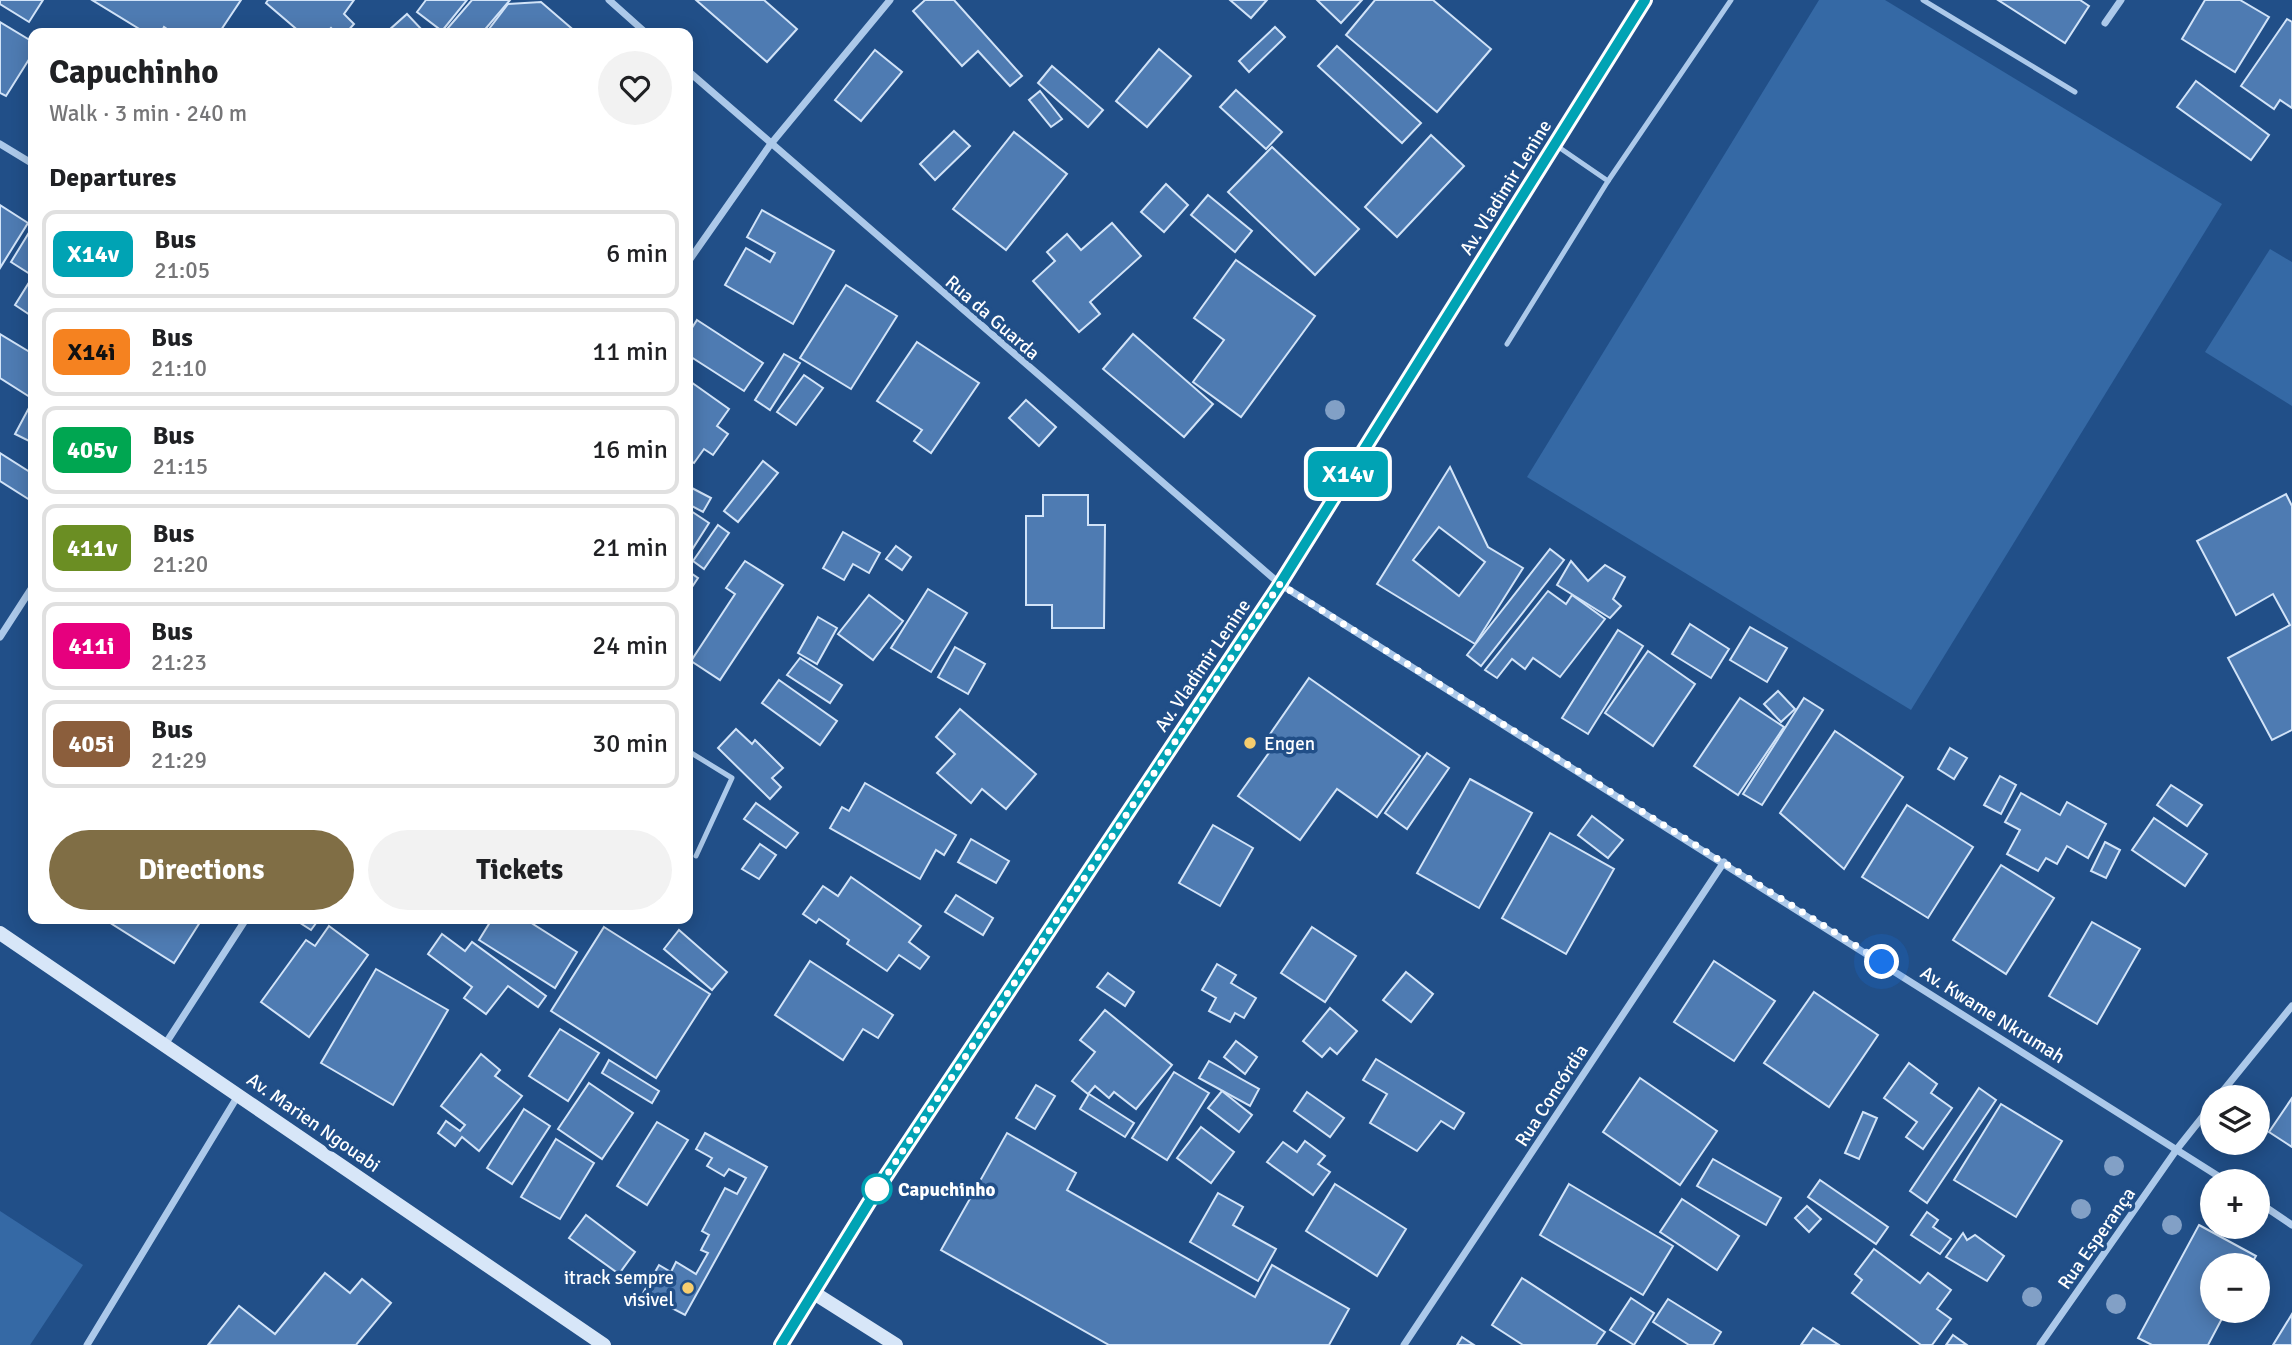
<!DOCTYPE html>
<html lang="en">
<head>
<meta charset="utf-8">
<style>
	body { margin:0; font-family:Signika,sans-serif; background:#f2f2f2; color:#202124; height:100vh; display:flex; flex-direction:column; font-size:26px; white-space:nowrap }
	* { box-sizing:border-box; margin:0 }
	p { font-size:23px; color:#757577 }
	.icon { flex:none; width:38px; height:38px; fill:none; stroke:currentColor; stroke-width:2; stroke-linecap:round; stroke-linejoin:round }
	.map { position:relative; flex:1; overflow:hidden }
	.drawer { position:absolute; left:28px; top:28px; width:665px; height:896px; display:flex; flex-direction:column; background:#fff; border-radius:14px; box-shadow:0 4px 18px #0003 }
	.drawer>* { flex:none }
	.badge { padding:0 14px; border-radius:10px; font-size:24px; line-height:46px }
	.tools { position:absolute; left:2200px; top:1085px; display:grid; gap:14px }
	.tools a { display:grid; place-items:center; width:70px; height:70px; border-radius:50%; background:#fff; box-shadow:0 4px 18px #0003; font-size:35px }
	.you { position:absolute; width:35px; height:35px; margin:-18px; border:5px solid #fff; border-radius:50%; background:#1a73e8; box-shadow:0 0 0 10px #1a73e833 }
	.map>.badge { position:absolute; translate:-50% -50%; box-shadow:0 0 0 4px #fff }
	h2 { padding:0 21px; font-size:26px; line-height:63px }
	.round { display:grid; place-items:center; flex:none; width:74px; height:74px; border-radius:37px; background:#f2f2f2 }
	.summary { display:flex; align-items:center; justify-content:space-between; height:119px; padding:0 21px }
	h1 { font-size:33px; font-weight:700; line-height:52px }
	.primary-button { display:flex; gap:14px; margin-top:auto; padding:14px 21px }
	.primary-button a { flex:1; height:80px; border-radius:42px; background:#806e45; color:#fff; font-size:28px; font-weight:700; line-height:80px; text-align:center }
	.primary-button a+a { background:#f2f2f2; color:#202124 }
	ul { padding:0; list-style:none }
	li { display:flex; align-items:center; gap:21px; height:88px; margin:0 14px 10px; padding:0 7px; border:4px solid #e0e0e0; border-radius:14px }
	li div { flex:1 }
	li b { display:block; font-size:26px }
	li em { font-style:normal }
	li .badge { min-width:77px; font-weight:700; text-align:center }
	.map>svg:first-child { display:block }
</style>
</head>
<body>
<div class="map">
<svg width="2292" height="1345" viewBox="0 0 2292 1345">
	<rect width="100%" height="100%" fill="#214f88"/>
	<g fill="#3569a5">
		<path d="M1819,0h66l337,204 -311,506 -384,-233z"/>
		<path d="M2270,249l22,13v144l-87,-54z"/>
		<path d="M0,1211l83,54 -53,80h-30z"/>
	</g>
	<g fill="#4e7bb2" stroke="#d1e3f8" stroke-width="2" fill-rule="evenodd">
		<path d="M0,0h43l-14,22 -29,-18z"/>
		<path d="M92,0h149l-22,33h-46l-9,-6 -3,6h-15z"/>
		<path d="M268,0h86l-10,14 10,10 -8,9h-10l-5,-5 -5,5h-25l-35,-30z"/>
		<path d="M426,0h41l-25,31 -25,-19z"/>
		<path d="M472,0h38l-28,33h-31l-4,-4z"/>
		<path d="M696,0h68l33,29 -30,33z"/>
		<path d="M925,0h29l68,76 -12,10 -32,-35 -16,15 -49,-55z"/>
		<path d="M1230,0h37l-16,18z"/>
		<path d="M1317,0h45l-21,23z"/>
		<path d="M1375,0h58l58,49 -54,63 -91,-77z"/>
		<path d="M1998,0h82l9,6 -24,37z"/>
		<path d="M2205,0h35l29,17 -34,55 -53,-33z"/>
		<path d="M541,2l36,31h-91l22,-29z"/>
		<path d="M407,14l18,19 -37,-2z"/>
		<path d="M2287,19l5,3v86l-12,-8 -6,9 -33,-23z"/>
		<path d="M0,22l33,20v11l-27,43 -6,-3z"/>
		<path d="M1275,27l10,10 -36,35 -10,-11z"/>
		<path d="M1337,46l84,77 -19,20 -84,-77z"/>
		<path d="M1159,49l32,27 -44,51 -31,-26z"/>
		<path d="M875,50l27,22 -41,49 -26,-21z"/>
		<path d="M1052,66l51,44 -15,17 -50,-44z"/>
		<path d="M2196,81l73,54 -18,25 -74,-53z"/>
		<path d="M1236,90l46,42 -16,17 -46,-42z"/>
		<path d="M1040,91l22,28 -11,8 -22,-27z"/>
		<path d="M954,131l16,15 -35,34 -15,-16z"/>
		<path d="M1014,132l53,42 -61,76 -53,-41z"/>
		<path d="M1431,135l33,31 -67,71 -32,-30z"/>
		<path d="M1272,147l87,82 -44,46 -87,-83z"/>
		<path d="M1166,184l22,21 -24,27 -23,-20z"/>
		<path d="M1208,195l44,36 -17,21 -44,-37z"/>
		<path d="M0,205l28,18 -28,45z"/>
		<path d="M762,210l72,41 -41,73 -68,-39 21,-37 24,14 5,-9 -28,-16z"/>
		<path d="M1112,223l29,33 -51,46 10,12 -21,18 -46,-51 22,-20 -8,-9 20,-18 14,16z"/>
		<path d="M33,226v91l-18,-12 18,-29 -22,-14z"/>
		<path d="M1236,260l79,56 -74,101 -48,-35 31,-42 -30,-22z"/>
		<path d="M846,285l51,31 -46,73 -51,-31z"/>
		<path d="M697,320l66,43 -19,28 -56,-36v-21z"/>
		<path d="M0,334l33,20v45l-33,-21z"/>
		<path d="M1133,334l80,70 -29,33 -81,-68z"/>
		<path d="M917,342l62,41 -48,70 -17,-12 8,-11 -45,-29z"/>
		<path d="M784,354l16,9 -30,47 -15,-10z"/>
		<path d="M804,375l19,13 -27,37 -19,-13z"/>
		<path d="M691,382l38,27 -12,17 11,8 -15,21 -9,-6 -10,14 -6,-4v-72z"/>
		<path d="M1026,400l30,27 -17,19 -30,-28z"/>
		<path d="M31,404l2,1v38l-18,-9z"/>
		<path d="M0,453l33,21v28l-33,-21z"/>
		<path d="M763,461l15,12 -40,49 -14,-11z"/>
		<path d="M1450,467l38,80 35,21 -48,76 -98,-60zM1439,527l46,35 -26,34 -46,-36z"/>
		<path d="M688,486l23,12 -8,14 -15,-8z"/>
		<path d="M2286,494l6,12v224l-20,10 -44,-82 62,-33 -17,-31 -37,21 -39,-74z"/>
		<path d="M1043,495h45v30h17l-1,103h-52v-23h-26v-89h17z"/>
		<path d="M688,509l21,14 -21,33z"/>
		<path d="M718,525l11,8 -25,36 -11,-8z"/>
		<path d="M843,532l37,21 -11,20 -16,-9 -9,16 -21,-12z"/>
		<path d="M896,546l15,11 -9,13 -16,-11z"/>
		<path d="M1550,549l14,11 -83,106 -14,-11z"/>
		<path d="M745,561l38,24 -63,95 -29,-19 44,-67 -9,-6z"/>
		<path d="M1571,561l17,20 17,-16 20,12 -12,22 8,7 -11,12 -53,-33z"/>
		<path d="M688,571l10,7 -10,15z"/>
		<path d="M928,589l39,24 -36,59 -40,-24z"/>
		<path d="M1548,591l18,13 6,-9 33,24 -45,58 -27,-19 -8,11 -13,-10 -15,19 -12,-8z"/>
		<path d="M869,595l34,26 -30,39 -35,-26z"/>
		<path d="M818,617l19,11 -20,36 -19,-11z"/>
		<path d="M1690,624l39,25 -18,29 -39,-24z"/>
		<path d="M1750,627l37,21 -20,34 -37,-22z"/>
		<path d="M1618,630l25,16 -55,88 -26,-16z"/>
		<path d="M955,647l30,17 -17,30 -30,-17z"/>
		<path d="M1648,651l47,33 -42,62 -48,-33z"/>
		<path d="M800,658l42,27 -12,18 -43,-28z"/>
		<path d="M1309,678l111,78 -43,61 -40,-28 -37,51 -62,-44 38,-53 -8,-6z"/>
		<path d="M779,680l58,41 -17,24 -58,-42z"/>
		<path d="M1778,691l17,18 -14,13 -17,-18z"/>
		<path d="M1740,698l44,29 -46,68 -44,-29z"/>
		<path d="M1804,698l19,12 -61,95 -19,-11z"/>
		<path d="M960,709l76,65 -30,35 -24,-20 -11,14 -34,-30 18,-19 -19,-17z"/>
		<path d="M736,729l16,15 3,-4 28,28 -11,10 9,9 -11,12 -52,-51z"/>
		<path d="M1835,731l68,46 -59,92 -64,-56z"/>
		<path d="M1950,748l17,10 -13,21 -16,-10z"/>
		<path d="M1427,753l22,15 -42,61 -22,-16z"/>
		<path d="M2000,776l16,9 -15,29 -17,-9z"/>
		<path d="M1470,779l62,34 -53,95 -62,-35z"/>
		<path d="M865,783l91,52 -12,20 -8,-5 -16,29 -90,-51 12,-21 7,4z"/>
		<path d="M2171,785l31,20 -15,21 -30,-21z"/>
		<path d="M2021,793l39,22 7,-13 39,22 -18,34 -21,-12 -10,18 -11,-6 -8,13 -31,-17 13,-24 -15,-8z"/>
		<path d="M756,803l42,30 -12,15 -42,-29z"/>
		<path d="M1907,805l66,42 -45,71 -66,-41z"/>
		<path d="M1592,816l31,24 -15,18 -30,-23z"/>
		<path d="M2154,818l53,36 -22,32 -53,-36z"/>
		<path d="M1213,825l40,23 -33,58 -41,-23z"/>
		<path d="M1550,833l64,36 -48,85 -64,-36z"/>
		<path d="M971,839l38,22 -13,22 -38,-21z"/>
		<path d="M2105,842l15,8 -14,28 -15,-7z"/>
		<path d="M760,844l16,11 -17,24 -17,-10z"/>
		<path d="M2001,865l53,33 -48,76 -53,-34z"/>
		<path d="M851,877l70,49 -12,16 20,15 -9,12 -21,-14 -12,16 -40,-27 2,-4 -30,-21 -3,4 -13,-9 20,-28 15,10z"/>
		<path d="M956,895l37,23 -10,17 -38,-23z"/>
		<path d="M104,919h98l-28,44z"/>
		<path d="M294,919h25l-8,11z"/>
		<path d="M492,919h33l52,33 -22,36 -76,-48z"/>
		<path d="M2092,922l48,27 -43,75 -48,-28z"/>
		<path d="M329,926l39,29 -59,82 -48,-35 45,-62 9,6z"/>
		<path d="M604,927l106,67 -54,84 -105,-67z"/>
		<path d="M1312,927l44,29 -31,46 -44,-29z"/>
		<path d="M679,930l48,42 -15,18 -48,-41z"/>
		<path d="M442,934l23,17 7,-9 74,54 -8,11 -30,-21 -22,28 -22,-16 8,-11 -44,-33z"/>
		<path d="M810,961l83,54 -15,23 -15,-9 -20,31 -68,-45z"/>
		<path d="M1714,961l61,40 -41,60 -60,-39z"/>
		<path d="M1217,964l19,11 -5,8 25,15 -12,20 -9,-5 -5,9 -21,-11 7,-13 -14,-8z"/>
		<path d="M376,969l72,41 -55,95 -72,-42z"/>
		<path d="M1406,972l27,22 -22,28 -28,-22z"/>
		<path d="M1108,973l26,19 -9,14 -28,-19z"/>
		<path d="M1814,992l64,43 -49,72 -65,-44z"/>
		<path d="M1330,1008l27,23 -20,23 -7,-6 -8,9 -19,-16z"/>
		<path d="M1105,1010l67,55 -36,44 -22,-17 -5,6 -14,-12 -7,8 -16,-13 23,-29 -15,-12z"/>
		<path d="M560,1029l39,24 -31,48 -39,-25z"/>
		<path d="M1236,1041l21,16 -12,17 -21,-17z"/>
		<path d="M481,1054l19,16 -5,6 27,20 -43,55 -17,-14 -7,9 -17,-13 8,-12 14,10 5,-6 -24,-19z"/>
		<path d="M1376,1059l88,54 -10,16 -13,-8 -24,30 -47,-28 17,-29 -24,-14z"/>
		<path d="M609,1060l50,31 -7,12 -50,-30z"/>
		<path d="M1209,1061l50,28 -9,17 -51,-28z"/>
		<path d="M1909,1063l28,21 -6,9 21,15 -29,41 -17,-12 11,-15 -33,-24z"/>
		<path d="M1174,1072l35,21 -42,67 -35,-22z"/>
		<path d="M1640,1078l77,53 -37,54 -77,-53z"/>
		<path d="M589,1083l44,30 -31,46 -44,-30z"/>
		<path d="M1036,1085l19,11 -20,33 -19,-11z"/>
		<path d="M1979,1088l17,12 -69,103 -17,-12z"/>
		<path d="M1222,1091l30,24 -13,17 -31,-24z"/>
		<path d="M1307,1092l37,26 -14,19 -36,-26z"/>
		<path d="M1089,1094l45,29 -9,14 -45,-28z"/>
		<path d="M2292,1098v49l-23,-15z"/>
		<path d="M2001,1104l61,37 -46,76 -62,-37z"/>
		<path d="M524,1109l26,17 -38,58 -25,-16z"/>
		<path d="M1863,1112l14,6 -18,41 -14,-6z"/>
		<path d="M657,1122l31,18 -41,65 -30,-19z"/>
		<path d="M1201,1127l33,25 -23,31 -34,-25z"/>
		<path d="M705,1133l62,34 -82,148 -42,-22 16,-28 12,7 5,-10 20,12 12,-21 -7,-3 8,-15 -7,-4 23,-43 12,6 9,-16 -17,-9 -5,7 -17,-10 5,-8 -16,-9z"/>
		<path d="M1007,1133l69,40 -9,17 188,107 17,-32 77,44 -20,36h-220l-168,-95z"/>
		<path d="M556,1139l38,24 -34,56 -39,-22z"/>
		<path d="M1305,1141l20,15 -7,8 12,8 -17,23 -46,-33 16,-20 14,10z"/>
		<path d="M1713,1159l68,39 -15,27 -69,-39z"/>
		<path d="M1820,1180l68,47 -12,17 -68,-47z"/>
		<path d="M1335,1184l71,45 -29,47 -71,-45z"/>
		<path d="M1569,1184l104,62 -30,49 -103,-60z"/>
		<path d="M1218,1193l25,14 -10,18 43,24 -18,32 -68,-39z"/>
		<path d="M1682,1199l57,37 -22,34 -57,-38z"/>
		<path d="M1807,1206l14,13 -12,13 -14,-14z"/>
		<path d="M1927,1212l11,8 -5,7 18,12 -11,15 -29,-19z"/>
		<path d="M586,1215l49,37 -16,22 -50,-36z"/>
		<path d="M2199,1225l57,31 -5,9h-39v46h14l-18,34h-56l-14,-7z"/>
		<path d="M1963,1233l4,7 8,-5 29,21 -17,25 -41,-24z"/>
		<path d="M1874,1249l46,34 8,-10 23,17 -14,19 14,10 -19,26h-11l-69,-52 10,-13 -7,-6z"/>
		<path d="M325,1273l25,20 12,-14 29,24 -35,42h-148l31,-39 36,28z"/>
		<path d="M1522,1278l83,54 -9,13h-73l-31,-20z"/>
		<path d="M1631,1298l23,15 -20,32 -24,-15z"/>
		<path d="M1668,1299l53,33 -8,13h-24l-36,-23z"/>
		<path d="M2292,1314v31h-19z"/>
		<path d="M1813,1328l26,17h-38z"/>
		<path d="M1953,1335l14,10h-21z"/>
		<path d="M1462,1337l12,8h-17z"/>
	</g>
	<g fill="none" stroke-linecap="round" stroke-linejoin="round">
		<g stroke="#acc9ea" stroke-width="5">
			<path d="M1923,0l152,92"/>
			<path d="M1557,146l51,35"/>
			<path d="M1507,344l101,-163 123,-181"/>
			<path d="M688,751l44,27 -36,78"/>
		</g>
		<g stroke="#acc9ea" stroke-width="7">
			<path d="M609,0l37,33"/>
			<path d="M2105,23l16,-23"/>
			<path d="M688,71l592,513 946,597"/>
			<path d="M0,144l33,20"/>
			<path d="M688,262l82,-117 120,-145"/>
			<path d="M0,637l33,-51"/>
			<path d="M166,1043l80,-124"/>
			<path d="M2218,1097l74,-91"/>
			<path d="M2258,1202l34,23"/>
			<path d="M87,1345l152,-251"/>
			<path d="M1404,1345l320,-483"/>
			<path d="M2040,1345l137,-196 35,-44"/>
		</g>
		<g stroke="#d7e6f8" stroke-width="14">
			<path d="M0,933l604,412"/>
			<path d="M814,1293l82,52"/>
			<path d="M781,1345l95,-154 404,-607 365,-584"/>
		</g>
	</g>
	<g fill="#82a0c6">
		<circle cx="1335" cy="410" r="10"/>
		<circle cx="2114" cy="1166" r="10"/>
		<circle cx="2081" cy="1209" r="10"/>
		<circle cx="2172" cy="1225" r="10"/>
		<circle cx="2032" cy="1297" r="10"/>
		<circle cx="2116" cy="1304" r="10"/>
	</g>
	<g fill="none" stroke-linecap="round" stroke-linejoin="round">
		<defs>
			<path id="line" d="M781,1345l95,-154 404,-607 365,-584"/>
		</defs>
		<use href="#line" stroke="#fff" stroke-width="16"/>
		<use href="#line" stroke="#00a3b4" stroke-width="10"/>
		<path stroke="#fff" stroke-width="7" stroke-dasharray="0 12.6" d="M877,1189l-1,2 404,-607 602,378"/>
	</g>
	<g fill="#f6cd6e" stroke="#214f88" stroke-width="2.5">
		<circle cx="1250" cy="743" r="7"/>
		<circle cx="688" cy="1288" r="7"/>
	</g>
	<circle fill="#fff" stroke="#00a3b4" stroke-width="3.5" cx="877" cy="1189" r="14"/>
	<g text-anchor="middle" stroke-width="7" stroke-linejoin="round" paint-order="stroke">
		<g font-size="19" fill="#fff" stroke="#214f88">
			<text transform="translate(1505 187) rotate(-58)" y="7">Av. Vladimir Lenine</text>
			<text transform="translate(993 317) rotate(41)" y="7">Rua da Guarda</text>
			<text transform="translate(1202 665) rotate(-56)" y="7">Av. Vladimir Lenine</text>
			<text transform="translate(1993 1014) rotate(32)" y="7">Av. Kwame Nkrumah</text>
			<text transform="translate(1551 1095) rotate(-57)" y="7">Rua Concórdia</text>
			<text transform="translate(314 1122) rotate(35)" y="7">Av. Marien Ngouabi</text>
			<text transform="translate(2096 1238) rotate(-55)" y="7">Rua Esperança</text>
		</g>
		<g font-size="19" fill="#fff" stroke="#214f88" text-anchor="start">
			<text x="1264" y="750">Engen</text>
			<text x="674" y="1284" text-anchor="end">itrack sempre<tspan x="674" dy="22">visivel</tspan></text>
		</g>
		<g font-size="19" font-weight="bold" fill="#fff" stroke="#214f88" text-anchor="start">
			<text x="898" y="1196">Capuchinho</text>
		</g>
	</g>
</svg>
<div class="tools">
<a><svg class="icon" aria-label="layers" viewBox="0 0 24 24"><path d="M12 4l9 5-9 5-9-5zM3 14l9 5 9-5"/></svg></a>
<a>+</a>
<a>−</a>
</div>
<div class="you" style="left:1882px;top:962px"></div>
<b class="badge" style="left:1348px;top:474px;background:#00a3b4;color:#fff">X14v</b>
<section class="drawer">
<div class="summary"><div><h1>Capuchinho</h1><p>Walk · 3 min · 240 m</p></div><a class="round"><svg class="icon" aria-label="heart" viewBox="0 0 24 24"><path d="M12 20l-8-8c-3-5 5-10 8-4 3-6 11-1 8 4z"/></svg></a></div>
<h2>Departures</h2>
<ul>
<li><span class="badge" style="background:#00a3b4;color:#fff">X14v</span><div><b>Bus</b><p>21:05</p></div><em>6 min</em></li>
<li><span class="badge" style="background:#f58220;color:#111">X14i</span><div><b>Bus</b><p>21:10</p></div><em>11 min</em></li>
<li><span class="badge" style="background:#00a651;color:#fff">405v</span><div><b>Bus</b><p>21:15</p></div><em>16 min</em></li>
<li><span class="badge" style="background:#6b8e23;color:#fff">411v</span><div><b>Bus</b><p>21:20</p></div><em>21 min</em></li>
<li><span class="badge" style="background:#e6007e;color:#fff">411i</span><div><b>Bus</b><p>21:23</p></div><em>24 min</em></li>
<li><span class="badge" style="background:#8b5e3c;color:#fff">405i</span><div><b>Bus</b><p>21:29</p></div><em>30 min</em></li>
</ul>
<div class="primary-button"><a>Directions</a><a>Tickets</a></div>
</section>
</div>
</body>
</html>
